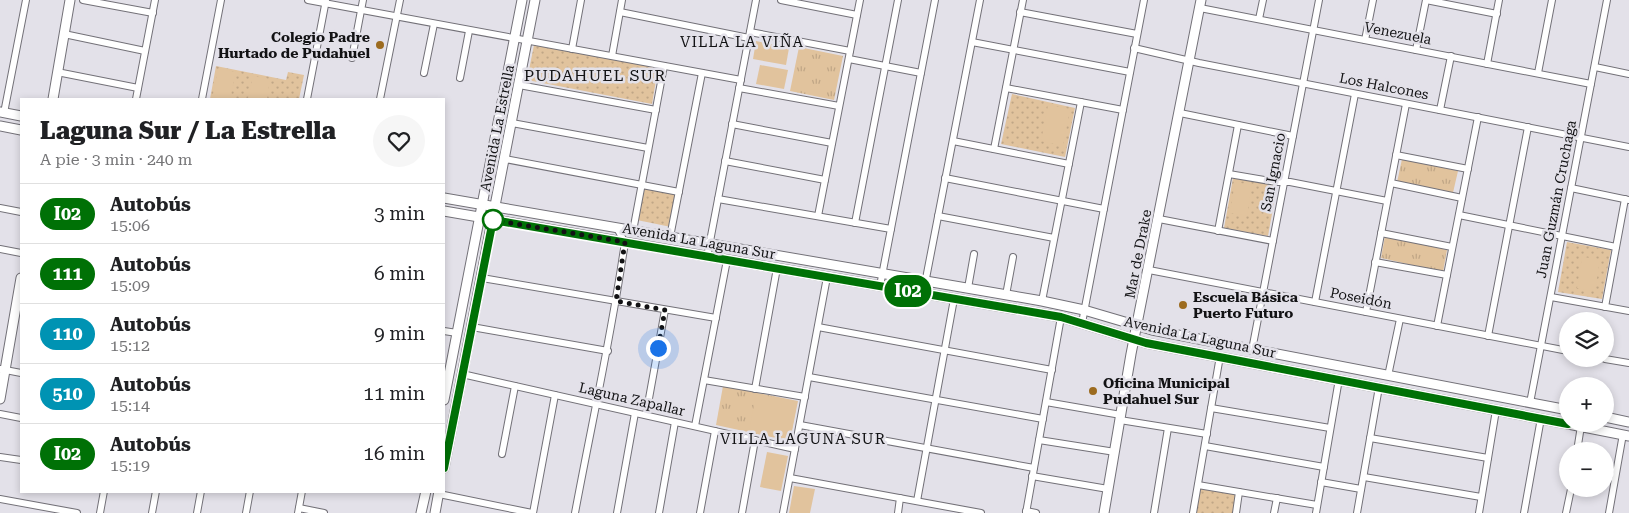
<!DOCTYPE html>
<html lang="es">
<head>
<meta charset="utf-8">
<style>
	body { margin:0; font-family:"Roboto Serif",serif; background:#f6f6f6; color:#202124; height:100vh; display:flex; flex-direction:column; font-size:19px; white-space:nowrap }
	* { box-sizing:border-box; margin:0 }
	p { font-size:16px; color:#757577 }
	.icon { flex:none; width:28px; height:28px; fill:none; stroke:currentColor; stroke-width:2; stroke-linecap:round; stroke-linejoin:round }
	.map { position:relative; flex:1; overflow:hidden }
	.drawer { position:absolute; left:20px; top:98px; width:425px; height:395px; display:flex; flex-direction:column; background:#fff; border-radius:0px; box-shadow:0 2px 8px #0003 }
	.drawer>* { flex:none }
	.badge { padding:0 10px; border-radius:16px; font-size:18px; line-height:32px }
	.fabs { position:absolute; left:1559px; top:312px; display:grid; gap:10px }
	.fabs a { display:grid; place-items:center; width:55px; height:55px; border-radius:50%; background:#fff; box-shadow:0 2px 8px #0003; font-size:25px }
	.you { position:absolute; width:25px; height:25px; margin:-12px; border:4px solid #fff; border-radius:50%; background:#1a73e8; box-shadow:0 0 0 8px #1a73e833 }
	.map>.badge { position:absolute; translate:-50% -50%; box-shadow:0 0 0 2px #fff }
	.round { display:grid; place-items:center; flex:none; width:52px; height:52px; border-radius:26px; background:#f6f6f6 }
	.headline { display:flex; align-items:center; justify-content:space-between; height:85px; padding:0 20px }
	h1 { font-size:24px; font-weight:800; line-height:38px }
	ul { padding:0; list-style:none }
	li { display:flex; align-items:center; gap:15px; height:60px; padding:0 20px; border-top:1px solid #e0e0e0 }
	li div { flex:1 }
	li b { display:block; font-size:19px }
	li em { font-style:normal }
	li .badge { min-width:55px; font-weight:700; text-align:center }
	.map>svg:first-child { display:block }
</style>
</head>
<body>
<div class="map">
<svg width="1629" height="513" viewBox="0 0 1629 513">
	<defs>
		<pattern id="grass-tufts" width="24" height="20" patternUnits="userSpaceOnUse" patternTransform="scale(1.25)"><rect width="24" height="20" fill="#e1c39d"/><path d="M3 7l-1-3M5 7V3M7 7l1-3M15 17l-1-3M17 17v-4M19 17l1-3" fill="none" stroke="#c0a686"/></pattern>
		<pattern id="park-dots" width="8" height="8" patternUnits="userSpaceOnUse" patternTransform="scale(1.25)"><rect width="8" height="8" fill="#e1c39d"/><path d="M2 2h.1M6 6h.1" fill="none" stroke="#c0a686" stroke-width="1.8" stroke-linecap="round"/></pattern>
	</defs>
	<rect width="100%" height="100%" fill="#e3e1e9"/>
	<g fill="url(#grass-tufts)">
		<path d="M799,47l44,9 -9,44 -44,-9z"/>
		<path d="M1402,159l56,12 -6,26 -56,-10z"/>
		<path d="M1385,236l62,14 -4,22 -62,-14z"/>
		<path d="M723,386l75,15 -8,40 -74,-16z"/>
	</g>
	<g fill="url(#park-dots)">
		<path d="M534,45l124,23 -6,36 -125,-24z"/>
		<path d="M216,66l70,14 2,-8 16,3 -5,24h-89z"/>
		<path d="M1012,94l63,14 -10,49 -64,-13z"/>
		<path d="M1233,178l44,8 -9,50 -44,-8z"/>
		<path d="M642,187l34,7 -5,33 -34,-7z"/>
		<path d="M1567,242l44,8 -9,49 -44,-7z"/>
		<path d="M1202,488l32,5 2,4 -3,16h-38l4,-23z"/>
	</g>
	<g fill="#e1c39d">
		<path d="M756,41l33,7 -3,17 -33,-6z"/>
		<path d="M760,65l28,5 -4,19 -28,-5z"/>
		<path d="M218,69l18,3 -6,27h-18z"/>
		<path d="M253,76l17,3 -3,20h-19z"/>
		<path d="M1048,105l22,4 -7,37 -22,-5z"/>
		<path d="M1235,182l17,3 -5,31 -17,-3z"/>
		<path d="M1582,257l18,2 -5,32 -18,-3z"/>
		<path d="M756,394l41,8 -7,38 -41,-8z"/>
		<path d="M767,452l21,4 -7,35 -21,-4z"/>
		<path d="M794,486l21,3 -5,24h-21z"/>
	</g>
	<g fill="none" stroke-linecap="round" stroke-linejoin="round">
		<defs>
			<g id="street">
				<path d="M83,0l70,13"/>
				<path d="M308,0l433,80"/>
				<path d="M781,0l76,15"/>
				<path d="M1426,0l71,14"/>
				<path d="M1200,8l391,76"/>
				<path d="M620,12l129,26"/>
				<path d="M1020,12l117,22"/>
				<path d="M1259,19l4,-19"/>
				<path d="M750,32l100,19"/>
				<path d="M64,34l81,17"/>
				<path d="M1365,40l8,-40"/>
				<path d="M972,42l158,30"/>
				<path d="M1134,48l65,15 430,84"/>
				<path d="M572,49l9,-49"/>
				<path d="M1416,50l10,-50"/>
				<path d="M612,56l10,-56"/>
				<path d="M352,58l11,-58"/>
				<path d="M849,59l72,14"/>
				<path d="M1487,64l12,-64"/>
				<path d="M1595,67l34,7"/>
				<path d="M57,72l81,16"/>
				<path d="M424,73l10,-49"/>
				<path d="M1538,73l14,-73"/>
				<path d="M460,78l9,-47"/>
				<path d="M519,85l137,25"/>
				<path d="M739,88l100,18"/>
				<path d="M1006,88l117,22"/>
				<path d="M136,99l19,-99"/>
				<path d="M202,99l19,-99"/>
				<path d="M307,99l19,-99"/>
				<path d="M380,99l20,-99"/>
				<path d="M1440,110l11,-54"/>
				<path d="M4,113l22,-113"/>
				<path d="M1180,113l113,23"/>
				<path d="M512,123l136,25"/>
				<path d="M732,124l100,19"/>
				<path d="M953,141l116,23"/>
				<path d="M994,149l29,-149"/>
				<path d="M1396,155l72,14"/>
				<path d="M505,159l174,33"/>
				<path d="M725,161l100,19"/>
				<path d="M1229,174l47,8h14l97,19"/>
				<path d="M945,178l159,31"/>
				<path d="M1391,183l71,15"/>
				<path d="M1571,188l58,12"/>
				<path d="M718,199l173,30"/>
				<path d="M0,208l21,4"/>
				<path d="M1459,215l157,32"/>
				<path d="M818,216l42,-216"/>
				<path d="M938,216l116,22"/>
				<path d="M1159,219l114,22"/>
				<path d="M855,223l43,-223"/>
				<path d="M633,231l31,-165"/>
				<path d="M1218,231l20,-106"/>
				<path d="M1381,233l71,14"/>
				<path d="M670,237l32,-164"/>
				<path d="M0,249l21,4"/>
				<path d="M707,257l49,-257"/>
				<path d="M1375,262l72,13"/>
				<path d="M1149,270l419,81"/>
				<path d="M482,278l234,40"/>
				<path d="M880,286l55,-286"/>
				<path d="M968,288l6,-34"/>
				<path d="M923,294l57,-294"/>
				<path d="M1006,295l7,-38"/>
				<path d="M1551,297l78,14"/>
				<path d="M1042,301l39,-199"/>
				<path d="M1315,302l40,-208"/>
				<path d="M1605,307l20,-108"/>
				<path d="M1366,312l40,-208"/>
				<path d="M1082,323l62,-323"/>
				<path d="M1437,326l41,-209"/>
				<path d="M472,327l136,24"/>
				<path d="M818,327l234,43"/>
				<path d="M444,331l13,2"/>
				<path d="M1488,336l40,-209"/>
				<path d="M1252,350l67,-350"/>
				<path d="M1605,359l24,4"/>
				<path d="M0,369l21,4"/>
				<path d="M462,374l333,75"/>
				<path d="M1388,376l12,-57"/>
				<path d="M809,377l234,42"/>
				<path d="M704,380l101,17"/>
				<path d="M755,389l22,-121"/>
				<path d="M1046,402l75,13"/>
				<path d="M1530,403l77,-403"/>
				<path d="M1211,408l119,20"/>
				<path d="M0,414l21,4"/>
				<path d="M646,415l19,-105"/>
				<path d="M1120,420l87,14"/>
				<path d="M800,425l234,43"/>
				<path d="M695,426l32,-166"/>
				<path d="M1370,438l118,20"/>
				<path d="M1039,440l76,12"/>
				<path d="M1205,446l119,21"/>
				<path d="M1577,451l4,-25"/>
				<path d="M502,454l13,-68"/>
				<path d="M0,457l21,3"/>
				<path d="M1032,476l76,13"/>
				<path d="M1364,477l117,20"/>
				<path d="M790,478l191,35"/>
				<path d="M1321,482l40,7"/>
				<path d="M1198,485l119,20"/>
				<path d="M439,494l93,19"/>
				<path d="M0,499l77,14"/>
				<path d="M917,501l37,-202"/>
				<path d="M299,508l25,5"/>
				<path d="M1026,511l10,2"/>
				<path d="M100,513l4,-22"/>
				<path d="M152,513l4,-22"/>
				<path d="M197,513l4,-22"/>
				<path d="M246,513l4,-22"/>
				<path d="M298,513l4,-22"/>
				<path d="M533,513l22,-118"/>
				<path d="M575,513c16,-86 35,-171 48,-258l2,-12 -8,-15"/>
				<path d="M617,513l18,-100"/>
				<path d="M659,513l16,-91"/>
				<path d="M700,513l15,-82"/>
				<path d="M742,513l13,-73"/>
				<path d="M783,513l44,-236"/>
				<path d="M898,513l2,-15"/>
				<path d="M1026,513l35,-196"/>
				<path d="M1154,513l14,-85"/>
				<path d="M1193,513l27,-157"/>
				<path d="M1236,513l3,-21"/>
				<path d="M1274,513l3,-15"/>
				<path d="M1316,513l23,-134"/>
				<path d="M1357,513l22,-126"/>
				<path d="M1479,513l17,-103"/>
				<path d="M1524,513l17,-95"/>
				<path d="M1566,513l5,-24"/>
				<path d="M1609,513l14,-79"/>
			</g>
			<g id="secondary">
				<path d="M53,99l17,-99"/>
				<path d="M0,112l21,4"/>
				<path d="M0,126l21,4"/>
				<path d="M444,198l598,103 42,9 68,20 416,80"/>
				<path d="M444,211l617,106 85,26 422,81"/>
				<path d="M0,399l21,-121"/>
				<path d="M444,400l78,-400"/>
				<path d="M1605,417l24,5"/>
				<path d="M1568,424l61,12"/>
				<path d="M444,468l91,-468"/>
				<path d="M421,513l5,-22"/>
				<path d="M435,513l4,-22"/>
				<path d="M1104,513l27,-159 70,-354"/>
			</g>
		</defs>
		<use href="#street" stroke="#737178" stroke-width="8"/>
		<use href="#secondary" stroke="#737178" stroke-width="11"/>
		<use href="#street" stroke="#fff" stroke-width="6"/>
		<use href="#secondary" stroke="#fff" stroke-width="9"/>
	</g>
	<g fill="none" stroke-linecap="round" stroke-linejoin="round">
		<defs>
			<path id="line" d="M444,468l49,-248 568,97 85,26 422,81"/>
		</defs>
		<use href="#line" stroke="#fff" stroke-width="11"/>
		<use href="#line" stroke="#007106" stroke-width="8"/>
		<path stroke="#121214" stroke-width="5" stroke-dasharray="0 9" d="M493,220l132,22 -9,59 49,9 -7,38"/>
	</g>
	<g fill="#9c6b1f" stroke="#e3e1e9" stroke-width="2">
		<circle cx="380" cy="45" r="5"/>
		<circle cx="1183" cy="305" r="5"/>
		<circle cx="1093" cy="391" r="5"/>
	</g>
	<circle fill="#fff" stroke="#007106" stroke-width="2.5" cx="493" cy="220" r="10"/>
	<g text-anchor="middle" stroke-width="5" stroke-linejoin="round" paint-order="stroke">
		<g font-size="14" fill="#121214" stroke="#e3e1e9">
			<text transform="translate(1398 33) rotate(11)" y="5">Venezuela</text>
			<text transform="translate(1384 86) rotate(11)" y="5">Los Halcones</text>
			<text transform="translate(497 128) rotate(-79)" y="5">Avenida La Estrella</text>
			<text transform="translate(1273 172) rotate(-79)" y="5">San Ignacio</text>
			<text transform="translate(1556 199) rotate(-79)" y="5">Juan Guzmán Cruchaga</text>
			<text transform="translate(699 241) rotate(10)" y="5">Avenida La Laguna Sur</text>
			<text transform="translate(1138 254) rotate(-79)" y="5">Mar de Drake</text>
			<text transform="translate(1361 298) rotate(11)" y="5">Poseidón</text>
			<text transform="translate(1200 337) rotate(12)" y="5">Avenida La Laguna Sur</text>
			<text transform="translate(632 399) rotate(13)" y="5">Laguna Zapallar</text>
		</g>
		<g font-size="14" font-weight="bold" fill="#121214" stroke="#e3e1e9" text-anchor="start">
			<text x="370" y="42" text-anchor="end">Colegio Padre<tspan x="370" dy="16">Hurtado de Pudahuel</tspan></text>
			<text x="1193" y="302">Escuela Básica<tspan x="1193" dy="16">Puerto Futuro</tspan></text>
			<text x="1103" y="388">Oficina Municipal<tspan x="1103" dy="16">Pudahuel Sur</tspan></text>
		</g>
		<g font-size="15" letter-spacing="1" fill="#121214" stroke="#e3e1e9">
			<text x="742" y="47">VILLA LA VIÑA</text>
			<text x="803" y="444">VILLA LAGUNA SUR</text>
		</g>
		<g font-size="16" letter-spacing="1" fill="#121214" stroke="#e3e1e9">
			<text x="595" y="81">PUDAHUEL SUR</text>
		</g>
	</g>
</svg>
<div class="fabs">
<a><svg class="icon" aria-label="layers" viewBox="0 0 24 24"><path d="M12 4l9 5-9 5-9-5zM3 14l9 5 9-5"/></svg></a>
<a>+</a>
<a>−</a>
</div>
<div class="you" style="left:658px;top:348px"></div>
<b class="badge" style="left:908px;top:291px;background:#007106;color:#fff">I02</b>
<section class="drawer">
<div class="headline"><div><h1>Laguna Sur / La Estrella</h1><p>A pie · 3 min · 240 m</p></div><a class="round"><svg class="icon" aria-label="heart" viewBox="0 0 24 24"><path d="M12 20l-8-8c-3-5 5-10 8-4 3-6 11-1 8 4z"/></svg></a></div>
<ul>
<li><span class="badge" style="background:#007106;color:#fff">I02</span><div><b>Autobús</b><p>15:06</p></div><em>3 min</em></li>
<li><span class="badge" style="background:#007106;color:#fff">111</span><div><b>Autobús</b><p>15:09</p></div><em>6 min</em></li>
<li><span class="badge" style="background:#0093b3;color:#fff">110</span><div><b>Autobús</b><p>15:12</p></div><em>9 min</em></li>
<li><span class="badge" style="background:#0093b3;color:#fff">510</span><div><b>Autobús</b><p>15:14</p></div><em>11 min</em></li>
<li><span class="badge" style="background:#007106;color:#fff">I02</span><div><b>Autobús</b><p>15:19</p></div><em>16 min</em></li>
</ul>
</section>
</div>
</body>
</html>
